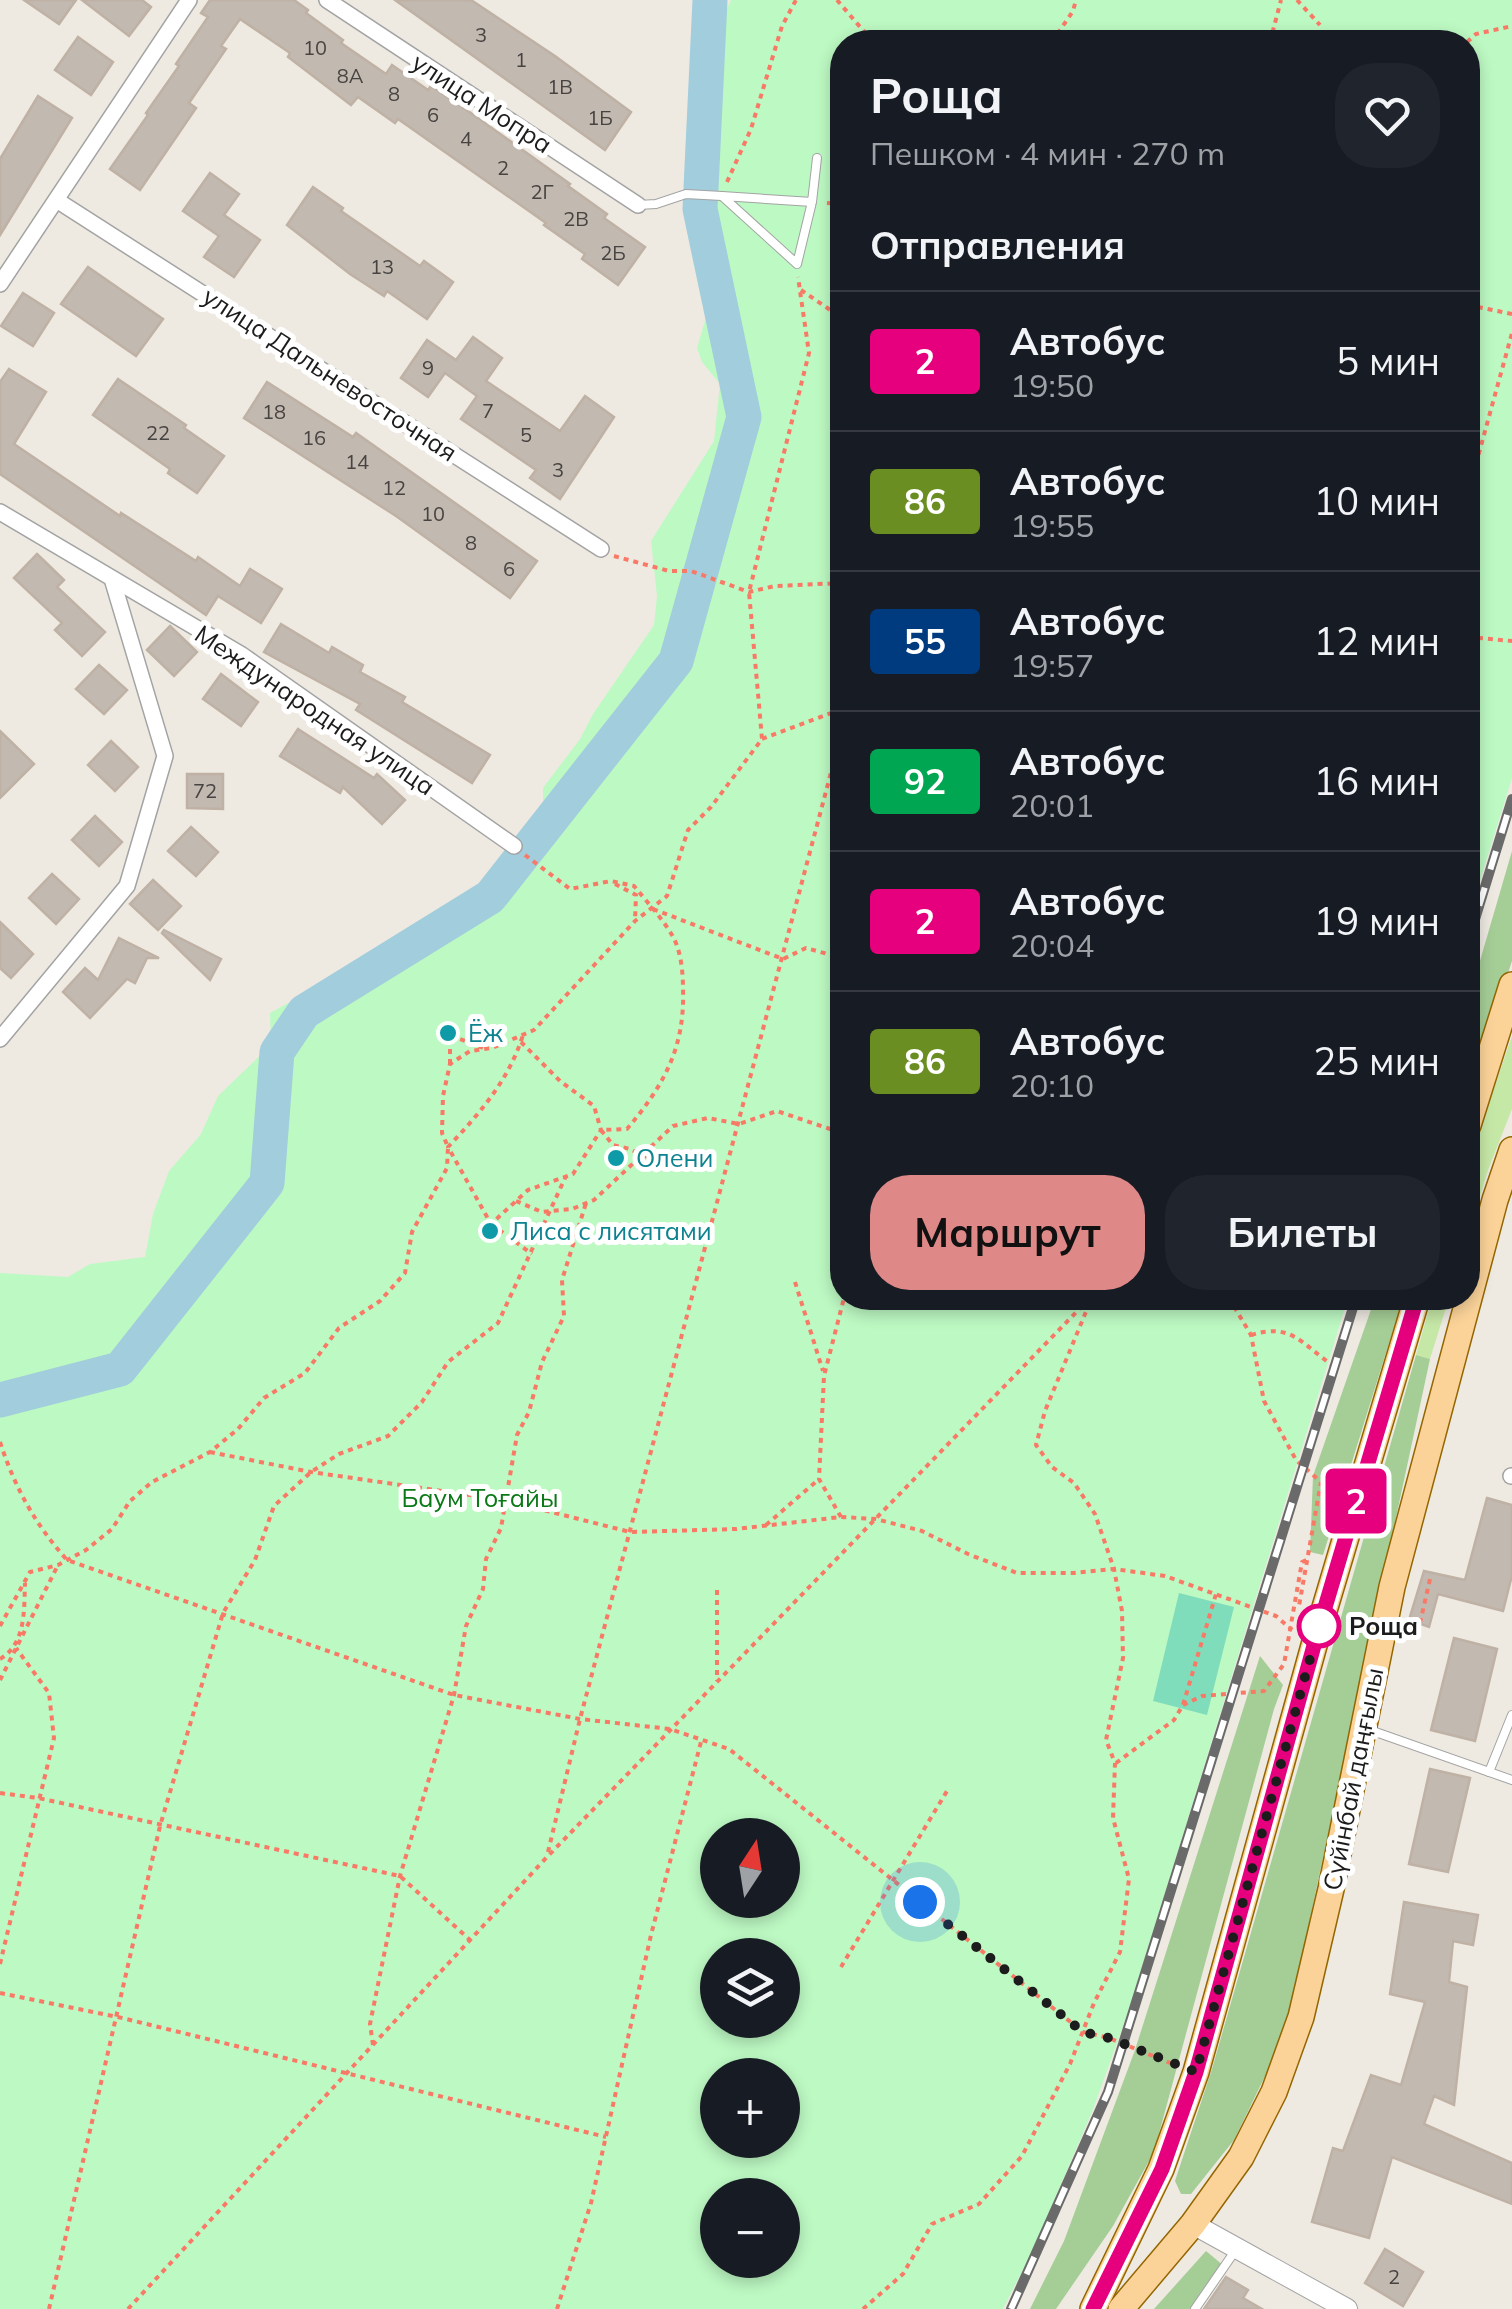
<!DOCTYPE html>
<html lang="ru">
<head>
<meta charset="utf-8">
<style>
	body { margin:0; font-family:Mulish,sans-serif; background:#20242c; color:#f1f3f6; height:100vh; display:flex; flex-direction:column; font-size:38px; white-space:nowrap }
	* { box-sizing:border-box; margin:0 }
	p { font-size:32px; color:#9ea1a6 }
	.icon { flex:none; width:55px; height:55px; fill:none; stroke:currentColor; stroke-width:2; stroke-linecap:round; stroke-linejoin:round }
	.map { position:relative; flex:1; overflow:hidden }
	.side { position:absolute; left:830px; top:30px; width:650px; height:1280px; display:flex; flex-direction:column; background:#171b24; border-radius:40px; box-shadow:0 5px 15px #0003 }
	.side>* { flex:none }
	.badge { padding:0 20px; border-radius:8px; font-size:35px; line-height:65px }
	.needle { width:65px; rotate:12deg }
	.tools { position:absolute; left:700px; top:1818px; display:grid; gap:20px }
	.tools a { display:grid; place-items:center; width:100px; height:100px; border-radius:50%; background:#171b24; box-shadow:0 5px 15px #0003; font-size:50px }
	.you { position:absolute; width:50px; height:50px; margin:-25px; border:8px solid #fff; border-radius:50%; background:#1a73e8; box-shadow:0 0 0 15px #1a73e833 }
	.map>.badge { position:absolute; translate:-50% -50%; box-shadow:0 0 0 5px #fff }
	h2 { padding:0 40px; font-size:38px; line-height:90px }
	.round { display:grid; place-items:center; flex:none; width:105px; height:105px; border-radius:40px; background:#20242c }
	.summary { display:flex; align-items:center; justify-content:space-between; height:170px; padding:0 40px }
	h1 { font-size:48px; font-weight:700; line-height:75px }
	.action { display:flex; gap:20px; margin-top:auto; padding:20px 40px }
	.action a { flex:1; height:115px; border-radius:40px; background:#df8888; color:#111; font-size:40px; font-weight:700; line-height:115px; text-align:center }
	.action a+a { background:#20242c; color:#f1f3f6 }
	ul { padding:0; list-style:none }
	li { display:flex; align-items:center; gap:30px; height:140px; padding:0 40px; border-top:2px solid #363941 }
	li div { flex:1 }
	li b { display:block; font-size:38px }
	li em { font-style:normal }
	li .badge { min-width:110px; font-weight:700; text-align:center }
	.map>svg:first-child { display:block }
</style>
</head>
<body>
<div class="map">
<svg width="1512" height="2309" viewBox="0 0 1512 2309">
	<rect width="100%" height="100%" fill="#eeeae2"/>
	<g fill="#c6e8a7">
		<path d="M1512,1036v73l-24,61 -20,65v-71z"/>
		<path d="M1432,1298h17l-19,61 -14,-4z"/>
	</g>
	<g fill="#a5cd96">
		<path d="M1512,851v110l-44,133v-92z"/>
		<path d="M1375,1298h28l-80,257 -13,-3 3,-76z"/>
		<path d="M1416,1355l14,4 -145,676 -51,105 -43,54h-10l-6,-13 37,-112z"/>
		<path d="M1260,1656l23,29 -9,24 -120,443 -41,74 -57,83h-26l34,-68 71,-191z"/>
		<path d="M1206,2251l18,15 -29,43h-41z"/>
	</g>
	<path fill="#bdf9c3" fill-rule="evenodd" d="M731,0h781v778l-44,141v-877h-626v1256h506l-218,709 -38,105 -59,138 -30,59h-1003v-1036l68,4 22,-13 55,-7 8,-43 16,-43 32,-37 17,-38 53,-51 -1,-32 158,-87 32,-9 30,-20 53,-59v-50l37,-49 13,-25 61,-89 3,-29 -6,-55 63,-100 6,-57 -18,-22 -5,-14 24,-82 -13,-61 5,-168zM718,1835h64v65h-64zM718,1955h64v65h-64zM718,2075h64v65h-64zM718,2195h64v65h-64z"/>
	<path fill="#7fddbb" d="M1179,1593l55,14 -27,108 -54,-14z"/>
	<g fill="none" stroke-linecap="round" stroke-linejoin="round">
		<path stroke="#a2cddc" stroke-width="35" d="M0,1400l120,-31 147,-186 10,-131 27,-40 186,-115 186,-236 68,-244 -44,-208 10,-209"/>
	</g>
	<g fill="#c2b9b1" stroke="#bfb1a4" stroke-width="2.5">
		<path d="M24,0h52l-17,24z"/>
		<path d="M82,0h60l9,7 -22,29z"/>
		<path d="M210,0h84l14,10 -2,3 37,27 -2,3 45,31 6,-9 36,25 3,-4 30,20 109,78 -2,2 39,28 -3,4 41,29 -27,38 -36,-26 3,-5 -41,-29 2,-2 -148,-104 -3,4 -37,-26 -7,8 -63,-48 2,-4 -50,-34 -19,27 5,3 -37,54 7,5 -56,82 -30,-21 38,-54 -2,-2 33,-47 -3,-2 32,-47 -7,-4z"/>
		<path d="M395,0h76l84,56 76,56 -26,38z"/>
		<path d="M78,37l35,25 -22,33 -36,-25z"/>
		<path d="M38,96l34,22 -72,117v-76z"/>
		<path d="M210,173l29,21 -15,21 36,25 -26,37 -30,-20 15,-21 -36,-25z"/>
		<path d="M313,187l30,21 -2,3 79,55 4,-5 29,21 -26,37 -40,-28 -3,5 -34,-22 -63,-49z"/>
		<path d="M88,267l75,52 -27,37 -75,-52z"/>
		<path d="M23,293l31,20 -21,33 -32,-20z"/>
		<path d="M473,337l29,21 -16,23 74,50 25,-35 29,21 -54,82 -30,-21 6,-8 -75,-51 16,-23 -32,-23 -17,24 -27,-19 26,-38 29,20z"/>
		<path d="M9,369l37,23 -32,52 106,72 1,-3 75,48 2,-4 42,29 10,-17 32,20 -21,34 -43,-27 -12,19 -206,-141v-92z"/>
		<path d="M118,379l68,46 -2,3 40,28 -27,37 -29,-20 2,-4 -77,-54z"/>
		<path d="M267,382l86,55 3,-4 181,128 -27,37 -114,-82 -152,-98z"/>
		<path d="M37,554l27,26 -7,7 48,45 -23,24 -27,-26 7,-7 -48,-45z"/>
		<path d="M281,624l48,29 3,-6 31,18 -3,7 45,25 -3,5 88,53 -18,28 -116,-73 4,-6 -96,-52z"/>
		<path d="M170,626l27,26 -23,24 -27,-26z"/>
		<path d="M99,665l28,25 -23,24 -28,-25z"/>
		<path d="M221,674l37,28 -17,24 -38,-27z"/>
		<path d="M298,729l76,49 3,-4 28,26 -23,24 -39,-37 -3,6 -60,-37z"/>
		<path d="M0,731l34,33 -34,34z"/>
		<path d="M111,741l27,26 -23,24 -27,-26z"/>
		<path d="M187,774h36v35l-36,-1z"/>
		<path d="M95,816l27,26 -23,24 -27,-26z"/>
		<path d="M191,827l27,25 -22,24 -28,-25z"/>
		<path d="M52,874l27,25 -23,25 -27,-26z"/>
		<path d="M153,880l28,26 -23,24 -28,-26z"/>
		<path d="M0,922l33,32 -22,24 -11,-10z"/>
		<path d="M164,930l57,29 -11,21 -48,-47z"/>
		<path d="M119,938l40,20h-12l-12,25 -8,-4 -37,39 -27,-26 22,-24 13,12z"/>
		<path d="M1487,1498l25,7v70l-9,36 -65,-17 -9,33 -20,-7 15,-49 41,9z"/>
		<path d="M1454,1638l43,11 -22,92 -44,-11z"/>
		<path d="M1430,1769l40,9 -22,94 -39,-8z"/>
		<path d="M1404,1902l74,13 -5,30 -20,-4 -4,41 18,5 -13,118 -20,-9 -10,28 88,39v41l-120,-47 -23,81 -57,-16 21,-74 10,3 28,-76 30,10 24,-83 -35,-8z"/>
		<path d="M1385,2249l38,23 -20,34 -38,-23z"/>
		<path d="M1226,2277l22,13 -5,8 19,11h-58z"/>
	</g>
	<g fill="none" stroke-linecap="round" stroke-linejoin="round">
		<defs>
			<g id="service">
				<path d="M812,202l-90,-6 75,68 15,-62 5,-44"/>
				<path d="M638,205l18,-1 30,-10 36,2"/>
				<path d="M1367,1729l145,51"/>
				<path d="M1489,1772l23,-57"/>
				<path d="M1195,2309l40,-58"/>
			</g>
			<g id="minor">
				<path d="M327,0l311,205"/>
				<path d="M58,201l543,348"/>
				<path d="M0,284l189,-284"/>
				<path d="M0,512l242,143 272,191"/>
				<path d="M0,1039l127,-153 38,-130 -52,-174"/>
				<path d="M1511,1476h1"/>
			</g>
			<path id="tertiary" d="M1193,2224l154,85"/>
			<g id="primary">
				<path d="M1468,1125l44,-140"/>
				<path d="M1093,2309l68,-140 35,-97 122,-441 99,-333"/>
				<path d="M1121,2309l72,-85 48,-67 33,-65 27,-75 30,-128 61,-302 103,-387 17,-50"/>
			</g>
		</defs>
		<use href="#service" stroke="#a3a3a3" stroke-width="10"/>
		<use href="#minor" stroke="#a3a3a3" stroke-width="18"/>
		<use href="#tertiary" stroke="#a3a3a3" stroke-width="22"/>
		<use href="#primary" stroke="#946600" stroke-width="28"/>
		<g stroke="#f97967" stroke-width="4" stroke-dasharray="5 5" stroke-linecap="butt">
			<path d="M837,0l36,42"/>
			<path d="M1297,0l23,25"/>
			<path d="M1052,42l21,-31 3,-11"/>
			<path d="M1270,42l11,-42"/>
			<path d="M1467,42l9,-8 36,-8"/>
			<path d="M727,182l24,-53 31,-103 14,-26"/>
			<path d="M827,203l15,1"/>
			<path d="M801,290l41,28"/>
			<path d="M1468,305l44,9"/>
			<path d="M1468,493l44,-160"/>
			<path d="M614,556l55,15h22l58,21 26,-6 67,-3"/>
			<path d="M1468,637l44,4"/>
			<path d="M762,739l80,-30"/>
			<path d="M525,855l45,34 41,-8 23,5c13,16 28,32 38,49 9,15 11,37 11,54 2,59 -19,96 -56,140l-25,1"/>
			<path d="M615,884l21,11 -1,26"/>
			<path d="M653,909l130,50 23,-11 36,10"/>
			<path d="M521,1042l39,39 34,25 7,24 -28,44 -45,16 -37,34 -43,-77c32,-34 61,-67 75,-112"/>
			<path d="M450,1064v-29l33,13"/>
			<path d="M601,1130l12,15 17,4 15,8 -3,10"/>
			<path d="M516,1201l26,11 30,-3 22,-9 79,-74 35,-8 31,6 38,-13 53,18 12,8"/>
			<path d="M491,1224l41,30"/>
			<path d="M795,1282l28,89"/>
			<path d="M1229,1298l22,37 13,66 32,59 25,22 -22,124"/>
			<path d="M1251,1335c42,-13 51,10 84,32"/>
			<path d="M0,1442c15,46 35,82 67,118l387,135 126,24 90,10 59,20 354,283 26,6 66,27"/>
			<path d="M210,1452l101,20 193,28 126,32 106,-3 105,-12 35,2 46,12 46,23 49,19h57l40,-4 51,7 111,40 16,14"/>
			<path d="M841,1517l-22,-38 5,-103 20,-78"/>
			<path d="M766,1525l53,-46"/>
			<path d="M717,1590v91"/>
			<path d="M1420,1623l10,-44"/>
			<path d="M0,1626l30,-54 28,-7 28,-15 26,-21 18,-28 22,-19 58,-30 28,-23 26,-31 41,-25 34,-45 41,-27 25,-28 7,-41 35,-64 1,-21 -6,-14 1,-37 7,-32 20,-13 22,-3 42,-18 101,-109 32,-25 21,-66 23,-23 51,-68 -13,-147 60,-239 -11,-76"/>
			<path d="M0,1659c26,-15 24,-49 25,-76"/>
			<path d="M0,1680l58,-115"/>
			<path d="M1183,1705l19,-9 62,-5 20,-27 18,-102 7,-3"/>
			<path d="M1116,1763l58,-43 9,-15 33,-111"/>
			<path d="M0,1793l38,5 362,78 70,64"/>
			<path d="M548,1852l32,-133 262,-988"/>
			<path d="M0,1964l54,-226 -5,-45 -33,-45"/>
			<path d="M841,1967l106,-176"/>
			<path d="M0,1993l118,24 488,120"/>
			<path d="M373,2045l-3,-21 30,-148 54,-181 12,-69 17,-37 3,-30 15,-31 16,-93 12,-23 13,-50 22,-46 -2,-36 24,-77"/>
			<path d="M49,2309l111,-483 63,-213 32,-53 19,-54 37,-34 28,-18 49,-18 34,-34 26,-40 50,-39 68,-147"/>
			<path d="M128,2309l419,-452 543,-559"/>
			<path d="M557,2309l34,-106 60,-268 51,-197"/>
			<path d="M863,2309l40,-35 29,-50 47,-20 43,-48 48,-92 24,-61 26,-51 9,-73 -16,-61 2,-55 -9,-23 17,-82 -1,-47 -8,-42 -19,-55 -21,-31 -22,-16 -16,-22 9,-34 45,-109"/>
		</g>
		<use href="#service" stroke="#fff" stroke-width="8"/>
		<use href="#minor" stroke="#fff" stroke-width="15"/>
		<use href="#tertiary" stroke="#fff" stroke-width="20"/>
		<use href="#primary" stroke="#fbd399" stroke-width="25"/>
		<defs>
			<g id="rail">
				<path d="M1468,942l44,-143"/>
				<path d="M1011,2309l97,-217 248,-794"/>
			</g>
		</defs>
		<use href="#rail" stroke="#6a6a6a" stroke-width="10"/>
		<use href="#rail" stroke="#fff" stroke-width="6" stroke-dasharray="19" stroke-linecap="butt"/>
	</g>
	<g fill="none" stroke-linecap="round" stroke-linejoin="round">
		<defs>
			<path id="line" d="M1093,2309l69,-140 34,-97 122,-441 99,-333"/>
		</defs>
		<use href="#line" stroke="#fff" stroke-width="22"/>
		<use href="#line" stroke="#e6007e" stroke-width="15"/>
		<path stroke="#1c1c1c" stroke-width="10" stroke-dasharray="0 18" d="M920,1902l163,130 26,6 87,34 123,-446"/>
	</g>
	<g fill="#0f9aa8" stroke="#fff" stroke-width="4">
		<circle cx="448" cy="1033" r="10"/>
		<circle cx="616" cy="1158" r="10"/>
		<circle cx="490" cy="1231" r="10"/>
	</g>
	<circle fill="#fff" stroke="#e6007e" stroke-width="5" cx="1319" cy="1626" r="20"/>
	<g text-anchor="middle" stroke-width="10" stroke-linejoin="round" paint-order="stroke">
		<g font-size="20" fill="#464341">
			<text x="481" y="42">3</text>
			<text x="315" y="55">10</text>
			<text x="521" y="67">1</text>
			<text x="350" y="83">8А</text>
			<text x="560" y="94">1В</text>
			<text x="394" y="101">8</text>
			<text x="433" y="122">6</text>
			<text x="600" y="125">1Б</text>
			<text x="466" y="146">4</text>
			<text x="503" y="175">2</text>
			<text x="542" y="199">2Г</text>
			<text x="576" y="226">2В</text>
			<text x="613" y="260">2Б</text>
			<text x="382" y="274">13</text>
			<text x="428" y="375">9</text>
			<text x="488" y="418">7</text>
			<text x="274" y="419">18</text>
			<text x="158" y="440">22</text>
			<text x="526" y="442">5</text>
			<text x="314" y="445">16</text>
			<text x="357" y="469">14</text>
			<text x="558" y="477">3</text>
			<text x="394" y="495">12</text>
			<text x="433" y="521">10</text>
			<text x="471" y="550">8</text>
			<text x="509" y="576">6</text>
			<text x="205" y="798">72</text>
			<text x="1394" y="2284">2</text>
		</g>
		<g font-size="25" fill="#1c1c1c" stroke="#fff">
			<text transform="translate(482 103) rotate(33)" y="9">улица Мопра</text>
			<text transform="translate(330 374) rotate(33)" y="9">улица Дальневосточная</text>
			<text transform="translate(315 710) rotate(34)" y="9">Международная улица</text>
			<text transform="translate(1353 1779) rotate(-79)" y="9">Сүйінбай даңғылы</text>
		</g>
		<g font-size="25" fill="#0d838f" stroke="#fff" text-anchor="start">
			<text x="468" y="1042">Ёж</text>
			<text x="636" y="1167">Олени</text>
			<text x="510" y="1240">Лиса с лисятами</text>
		</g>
		<g font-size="25" fill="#0b7917" stroke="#fff">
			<text x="480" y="1507">Баум Тоғайы</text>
		</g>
		<g font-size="25" font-weight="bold" fill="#1c1c1c" stroke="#fff" text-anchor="start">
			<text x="1349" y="1635">Роща</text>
		</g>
	</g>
</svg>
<div class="tools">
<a><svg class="needle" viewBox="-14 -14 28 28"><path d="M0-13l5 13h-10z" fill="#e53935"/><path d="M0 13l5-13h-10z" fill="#9ea1a6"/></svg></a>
<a><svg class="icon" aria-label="layers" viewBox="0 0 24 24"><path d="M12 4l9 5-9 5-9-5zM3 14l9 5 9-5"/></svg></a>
<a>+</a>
<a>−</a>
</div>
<div class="you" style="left:920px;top:1902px"></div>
<b class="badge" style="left:1356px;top:1501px;background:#e6007e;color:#fff">2</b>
<section class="side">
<div class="summary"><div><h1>Роща</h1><p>Пешком · 4 мин · 270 m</p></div><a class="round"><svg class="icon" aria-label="heart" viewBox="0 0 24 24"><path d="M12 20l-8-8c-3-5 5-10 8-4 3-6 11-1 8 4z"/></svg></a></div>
<h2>Отправления</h2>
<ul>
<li><span class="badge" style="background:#e6007e;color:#fff">2</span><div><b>Автобус</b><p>19:50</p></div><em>5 мин</em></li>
<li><span class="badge" style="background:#6b8e23;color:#fff">86</span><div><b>Автобус</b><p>19:55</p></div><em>10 мин</em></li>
<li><span class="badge" style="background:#003b80;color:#fff">55</span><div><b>Автобус</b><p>19:57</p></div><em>12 мин</em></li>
<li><span class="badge" style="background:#00a651;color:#fff">92</span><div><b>Автобус</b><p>20:01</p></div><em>16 мин</em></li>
<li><span class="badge" style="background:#e6007e;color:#fff">2</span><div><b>Автобус</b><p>20:04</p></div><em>19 мин</em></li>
<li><span class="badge" style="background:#6b8e23;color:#fff">86</span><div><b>Автобус</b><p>20:10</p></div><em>25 мин</em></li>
</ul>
<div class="action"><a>Маршрут</a><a>Билеты</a></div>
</section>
</div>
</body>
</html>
